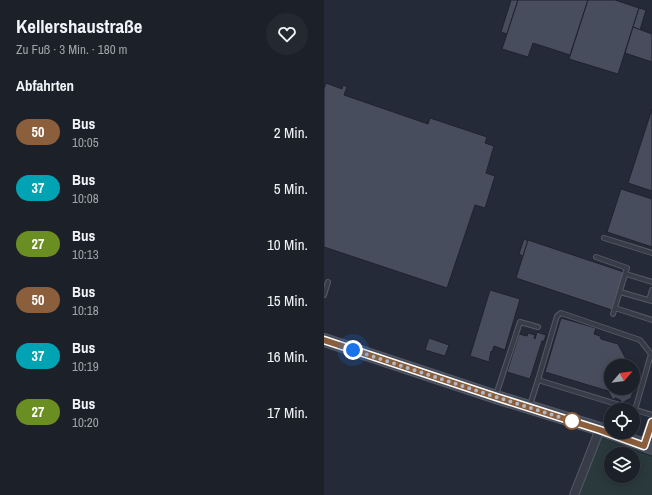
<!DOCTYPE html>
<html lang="de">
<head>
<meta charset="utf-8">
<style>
	body { margin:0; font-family:"Archivo Narrow",sans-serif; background:#242831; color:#f1f3f6; height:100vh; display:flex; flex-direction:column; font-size:15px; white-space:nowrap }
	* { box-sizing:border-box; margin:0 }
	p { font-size:13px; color:#a0a3a8 }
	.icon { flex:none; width:22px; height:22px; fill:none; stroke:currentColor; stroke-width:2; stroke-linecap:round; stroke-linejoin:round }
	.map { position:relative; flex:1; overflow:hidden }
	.sheet { display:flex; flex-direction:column; background:#1b2029; width:324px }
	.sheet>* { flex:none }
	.badge { padding:0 8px; border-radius:13px; font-size:14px; line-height:26px }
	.needle { width:26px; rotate:62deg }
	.tools { position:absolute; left:280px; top:359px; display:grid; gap:8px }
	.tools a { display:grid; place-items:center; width:36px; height:36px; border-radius:50%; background:#1b2029; box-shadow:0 2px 10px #0003,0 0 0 1px #393e46; font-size:20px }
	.you { position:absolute; width:20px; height:20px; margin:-10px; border:3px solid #fff; border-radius:50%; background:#1a73e8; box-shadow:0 0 0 6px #1a73e833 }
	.map>.badge { position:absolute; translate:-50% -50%; box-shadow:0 0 0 2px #fff }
	h2 { padding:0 16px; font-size:15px; line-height:36px }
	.round { display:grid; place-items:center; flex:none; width:42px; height:42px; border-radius:21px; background:#242831 }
	.summary { display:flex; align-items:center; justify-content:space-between; height:68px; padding:0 16px }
	h1 { font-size:19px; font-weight:800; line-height:30px }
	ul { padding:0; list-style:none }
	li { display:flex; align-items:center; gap:12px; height:56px; padding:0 16px }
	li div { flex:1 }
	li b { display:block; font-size:15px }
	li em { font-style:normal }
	li .badge { min-width:44px; font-weight:700; text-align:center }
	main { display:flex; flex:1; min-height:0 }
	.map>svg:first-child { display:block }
</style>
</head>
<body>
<main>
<section class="sheet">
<div class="summary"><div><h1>Kellershaustraße</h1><p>Zu Fuß · 3 Min. · 180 m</p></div><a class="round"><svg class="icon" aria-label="heart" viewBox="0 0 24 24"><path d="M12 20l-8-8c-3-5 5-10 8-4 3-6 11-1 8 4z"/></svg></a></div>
<h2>Abfahrten</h2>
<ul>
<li><span class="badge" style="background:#8b5e3c;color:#fff">50</span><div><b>Bus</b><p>10:05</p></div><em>2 Min.</em></li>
<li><span class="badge" style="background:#00a3b4;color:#fff">37</span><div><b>Bus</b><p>10:08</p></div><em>5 Min.</em></li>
<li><span class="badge" style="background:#6b8e23;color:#fff">27</span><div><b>Bus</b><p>10:13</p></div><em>10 Min.</em></li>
<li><span class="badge" style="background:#8b5e3c;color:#fff">50</span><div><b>Bus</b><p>10:18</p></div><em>15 Min.</em></li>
<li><span class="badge" style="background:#00a3b4;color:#fff">37</span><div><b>Bus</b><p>10:19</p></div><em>16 Min.</em></li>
<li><span class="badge" style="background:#6b8e23;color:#fff">27</span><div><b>Bus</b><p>10:20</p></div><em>17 Min.</em></li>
</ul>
</section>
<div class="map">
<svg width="328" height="495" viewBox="0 0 328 495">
	<rect width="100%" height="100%" fill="#242a37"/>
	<path fill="#2a393c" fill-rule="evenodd" d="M277,437l51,20v38h-76zM287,454h22v22h-22z"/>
	<g fill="#484d5d" stroke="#1f232e">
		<path d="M187,0h7l-11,34 -6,-2z"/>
		<path d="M194,0h70l-18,55 -37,-12 -5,14 -26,-8z"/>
		<path d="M264,0h27l24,8 -21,66 -49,-15z"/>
		<path d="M315,8l7,2 -6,20 -7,-3z"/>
		<path d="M309,27l19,7v28l-27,-9z"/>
		<path d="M2,83l16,6 1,-4 4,2 -3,8 84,29 2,-6 57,19 -2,6 9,3 -8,27 9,3 -10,32 -10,-3 -28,83 -123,-41v-158z"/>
		<path d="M328,109v82l-24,-8z"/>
		<path d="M297,189l31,10v48l-45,-15z"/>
		<path d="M200,239l4,2 -5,15 -4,-2z"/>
		<path d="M204,240l96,32 -12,38 -96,-32z"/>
		<path d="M166,290l30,9 -15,51 -11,-4 -2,6 -1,-1 -2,11 -19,-6z"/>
		<path d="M237,318l35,10 -2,6 6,2 1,3 17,5 8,15 2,-1 5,8h-22v22h22v-21l5,8 -7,23 -9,5 -2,-3 -5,-2 -2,2 -5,-9 -63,-19z"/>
		<path d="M213,332l9,3 -2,6h-2l-12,38 -23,-7 12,-38 8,2 1,-3 7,2 -1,3 1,1z"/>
		<path d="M105,338l20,7 -4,11 -20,-6z"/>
	</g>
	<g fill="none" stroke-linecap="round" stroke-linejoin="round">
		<defs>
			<g id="service">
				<path d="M280,238l48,15"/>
				<path d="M272,257l31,11 -14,46"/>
				<path d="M302,274l26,8"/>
				<path d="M296,292l32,9"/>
				<path d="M0,295l4,-13"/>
				<path d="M325,300l3,-10"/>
				<path d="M291,308l37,12"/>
				<path d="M214,380l19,-64 4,-3 79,27 11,14"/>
				<path d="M172,395l24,-73 18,5"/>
				<path d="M206,405l8,-25 114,35"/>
				<path d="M311,410l16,-56h1"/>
			</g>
			<g id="minor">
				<path d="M320,445l8,-23"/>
				<path d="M250,495l26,-66"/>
			</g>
			<path id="secondary" d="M0,340l172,57 104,32 52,19"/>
		</defs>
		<use href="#service" stroke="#555a65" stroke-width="6"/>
		<use href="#minor" stroke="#555a65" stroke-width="10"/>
		<use href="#secondary" stroke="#555a65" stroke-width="14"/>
		<use href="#service" stroke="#373c48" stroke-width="4"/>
		<use href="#minor" stroke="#373c48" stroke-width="8"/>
		<use href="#secondary" stroke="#464b5a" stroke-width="12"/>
	</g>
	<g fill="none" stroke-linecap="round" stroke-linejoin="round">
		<defs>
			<path id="line" d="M0,340l172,57 104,33 44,16 8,-24"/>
		</defs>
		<use href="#line" stroke="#fff" stroke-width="9"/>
		<use href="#line" stroke="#8b5e3c" stroke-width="6"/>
		<path stroke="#b2b7c4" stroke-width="4" stroke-dasharray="0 7.2" d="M29,350l143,47 76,24"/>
	</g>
	<circle fill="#fff" stroke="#8b5e3c" stroke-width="2" cx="248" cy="421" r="8"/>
</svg>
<div class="tools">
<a><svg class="needle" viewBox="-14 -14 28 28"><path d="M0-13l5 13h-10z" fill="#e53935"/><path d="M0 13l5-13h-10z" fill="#a0a3a8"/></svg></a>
<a><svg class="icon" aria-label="locate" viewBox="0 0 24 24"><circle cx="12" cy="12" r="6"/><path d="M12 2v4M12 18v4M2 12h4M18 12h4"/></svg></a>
<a><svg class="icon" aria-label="layers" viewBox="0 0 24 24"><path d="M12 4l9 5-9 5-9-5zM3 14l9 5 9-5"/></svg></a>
</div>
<div class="you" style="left:29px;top:350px"></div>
</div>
</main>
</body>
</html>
